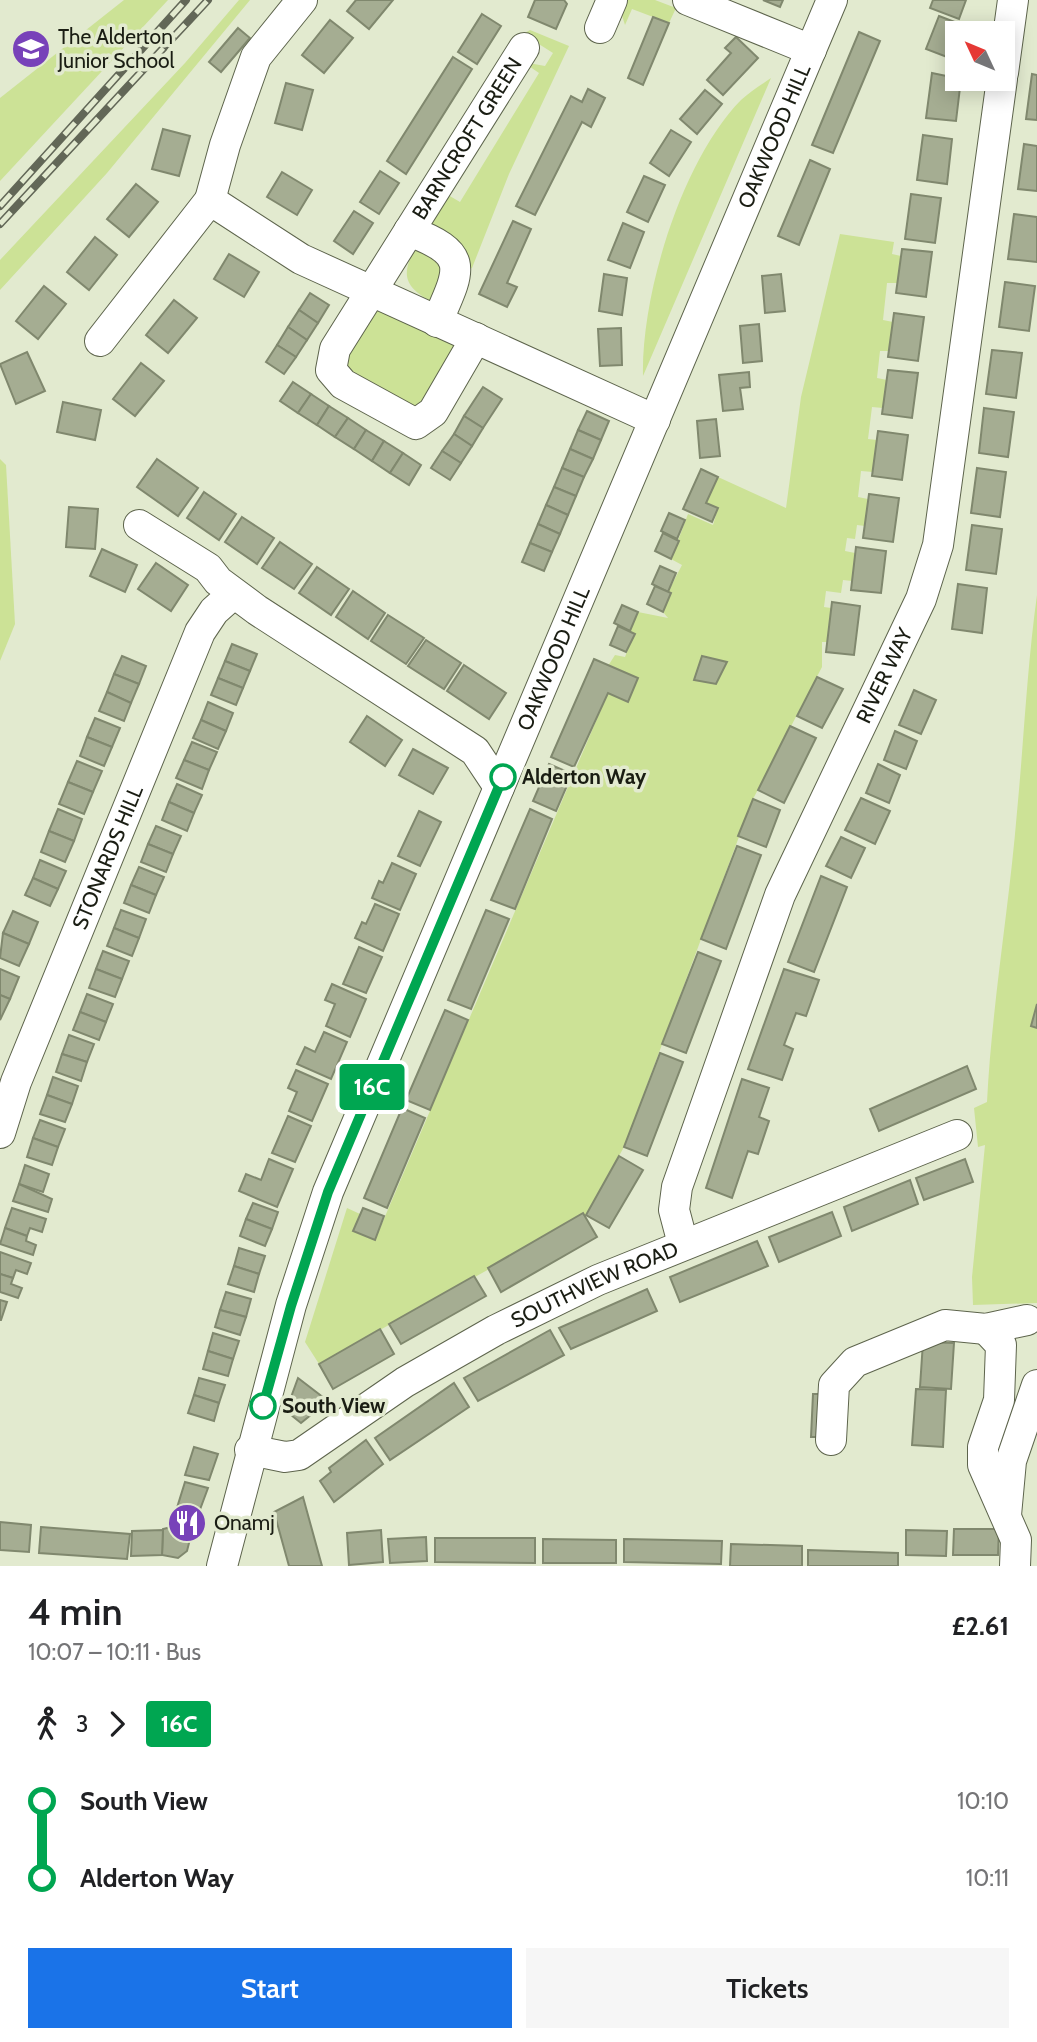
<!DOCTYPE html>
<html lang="en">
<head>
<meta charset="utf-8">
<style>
	body { margin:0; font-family:Cabin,sans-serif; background:#f6f6f6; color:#202124; height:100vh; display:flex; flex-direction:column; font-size:26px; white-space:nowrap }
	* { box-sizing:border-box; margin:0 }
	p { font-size:23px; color:#757577 }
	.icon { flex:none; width:38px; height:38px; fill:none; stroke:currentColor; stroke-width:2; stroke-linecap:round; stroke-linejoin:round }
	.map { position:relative; height:1566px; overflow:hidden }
	.details { display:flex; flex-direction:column; background:#fff; flex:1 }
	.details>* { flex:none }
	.badge { padding:0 14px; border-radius:5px; font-size:24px; line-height:46px }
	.needle { width:46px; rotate:314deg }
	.fabs { position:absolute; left:945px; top:21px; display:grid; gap:14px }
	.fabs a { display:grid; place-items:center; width:70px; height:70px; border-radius:0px; background:#fff; box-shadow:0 4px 18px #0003; font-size:35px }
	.map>.badge { position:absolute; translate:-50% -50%; box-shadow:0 0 0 4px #fff }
	.legs { display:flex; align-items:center; gap:10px; height:77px; padding:0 28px; font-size:23px }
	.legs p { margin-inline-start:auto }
	.summary { display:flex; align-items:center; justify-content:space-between; height:119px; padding:0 28px }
	h1 { font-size:38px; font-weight:600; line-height:52px }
	.primary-button { display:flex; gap:14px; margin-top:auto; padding:14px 28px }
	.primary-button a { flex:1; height:80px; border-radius:0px; background:#1a73e8; color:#fff; font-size:28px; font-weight:600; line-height:80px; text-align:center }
	.primary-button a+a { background:#f6f6f6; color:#202124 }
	ul { padding:0 28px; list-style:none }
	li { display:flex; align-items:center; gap:24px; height:77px; font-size:26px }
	li i { display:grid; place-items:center; width:10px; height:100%; margin:0 9px; background:currentColor }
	li i::after { content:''; width:18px; height:18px; margin:-9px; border:5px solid; border-radius:50%; background:#fff }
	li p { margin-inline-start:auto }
	li:first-child i { background:linear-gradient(#0000 50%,currentColor 0) }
	li:last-child i { background:linear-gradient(currentColor 50%,#0000 0) }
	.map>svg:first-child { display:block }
</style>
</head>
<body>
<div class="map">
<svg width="1037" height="1566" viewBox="0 0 1037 1566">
	<rect width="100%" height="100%" fill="#e2eacf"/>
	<g fill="#cce296" fill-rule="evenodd">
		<path d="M124,0h44l-168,181v-83z"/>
		<path d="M239,0h11l-143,173 -107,117v-30l185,-197z"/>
		<path d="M625,0h30l21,8 -7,15 -37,-14 -7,16 -5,-16z"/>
		<path d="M530,30l39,16 -60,128 -37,94 -10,5 -34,-47 15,-34 17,10 79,-129 -16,-11 22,4 8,-13 -30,-19z"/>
		<path d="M771,78l-128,298c-2,-82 39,-216 98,-276 9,-8 20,-15 30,-22z"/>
		<path d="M840,234l54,8 -2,12 9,2 -3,27h-11l-4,37 10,2 -4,29h-9l-3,27 10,2 -4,28 -11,-1 -4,32 9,1 -4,32 -12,-1 -3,26 10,2 -3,27 -8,-1 -2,14 -8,-1 -2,13 10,2 -3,28 -9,-1 -2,13 -15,-2 -2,16 7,1 -4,34h-5v25l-69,132 -129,348 -38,68 -267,149 -14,-22 42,-134 13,6 -7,17 22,9 233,-547v-27l7,-11 10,2 9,-23 -4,-3 8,-19 30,6 -5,-6 8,-18 -3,-2 14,-27 -11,-6 17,-45 25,11 5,-17 -12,-5 12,-26 68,31 15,-111zM702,656l25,6 -11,22 -22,-4z"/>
		<path d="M419,240l28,19 -11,45c-36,-18 -35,-31 -17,-64z"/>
		<path d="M379,306l54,30 21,-2 4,15 -40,59h-14l-54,-32 -6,-11v-14z"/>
		<path d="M0,459l6,6 9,159 -15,37z"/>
		<path d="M1037,595v708l-64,2 -1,-28 13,-132 -7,2 -4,-39 13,-6c5,-98 22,-193 30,-290 7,-73 10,-145 20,-217z"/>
	</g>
	<g fill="#a5ad92" stroke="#80886e" stroke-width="2">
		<path d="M356,0h37l-24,29 -22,-18z"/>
		<path d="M535,0h29l3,4 -11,25 -28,-12z"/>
		<path d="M763,0h20l-3,7z"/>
		<path d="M933,0h33l-7,19 -29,-11z"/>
		<path d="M482,14l19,12 -24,38 -19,-12z"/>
		<path d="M939,16l29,11 -2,6h-9l-2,27 -29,-11z"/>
		<path d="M653,17l16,6 -26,62 -15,-7z"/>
		<path d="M330,20l23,18 -29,35 -22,-18z"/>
		<path d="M238,28l12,10 -29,34 -12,-10z"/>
		<path d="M859,32l21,9 -47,112 -21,-8z"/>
		<path d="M736,37l22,21 -35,37 -16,-15 24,-27 -6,-5z"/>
		<path d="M453,57l19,12 -66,105 -19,-13z"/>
		<path d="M932,73l29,6 -5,42 -30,-3z"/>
		<path d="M1032,74l5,1v45l-11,-1z"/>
		<path d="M286,83l27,7 -11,40 -27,-7z"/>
		<path d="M588,89l17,9 -14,29 -9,-5 -47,93 -19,-9 55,-110 11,6z"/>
		<path d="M705,90l17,14 -25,30 -17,-15z"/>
		<path d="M163,129l27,7 -11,40 -27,-7z"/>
		<path d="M671,130l20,12 -22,34 -19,-13z"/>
		<path d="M923,135l29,4 -5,45 -30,-4z"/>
		<path d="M1024,144l13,2v45l-19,-2z"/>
		<path d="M810,160l20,9 -31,76 -21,-9z"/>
		<path d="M380,171l19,12 -20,31 -19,-12z"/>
		<path d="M282,172l30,18 -15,25 -30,-18z"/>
		<path d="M644,176l21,9 -17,37 -21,-10z"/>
		<path d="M136,184l22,18 -29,35 -22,-18z"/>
		<path d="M911,194l30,4 -6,45 -30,-4z"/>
		<path d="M354,211l19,12 -20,31 -19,-13z"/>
		<path d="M1014,214l23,3v45l-29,-3z"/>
		<path d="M513,221l18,8 -24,54 10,4 -10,20 -28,-13z"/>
		<path d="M623,223l21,9 -14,36 -22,-8z"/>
		<path d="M95,237l22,18 -28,35 -22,-18z"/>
		<path d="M902,249l30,3 -6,45 -30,-4z"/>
		<path d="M229,254l30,18 -15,25 -30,-18z"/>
		<path d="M604,274l23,4 -5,37 -23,-4z"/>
		<path d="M781,274l4,37 -20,2 -3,-37z"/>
		<path d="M1005,282l30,4 -6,45 -30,-4z"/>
		<path d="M44,286l22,18 -28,35 -22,-18z"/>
		<path d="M310,293l19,12 -11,18 -19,-13z"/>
		<path d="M174,300l23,18 -29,35 -22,-18z"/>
		<path d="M299,310l19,13 -11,17 -19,-13z"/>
		<path d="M894,313l30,4 -6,44 -30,-4z"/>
		<path d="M759,324l3,37 -19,2 -3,-37z"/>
		<path d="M288,327l19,13 -11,17 -19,-12z"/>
		<path d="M621,328l1,37 -22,1 -2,-37z"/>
		<path d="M277,345l19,12 -12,17 -18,-12z"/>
		<path d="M992,350l30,3 -6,45 -30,-4z"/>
		<path d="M27,352l18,39 -29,13 -16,-40z"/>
		<path d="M141,363l23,18 -29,35 -22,-17z"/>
		<path d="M888,370l30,3 -6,45 -30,-4z"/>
		<path d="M749,372l1,15 -10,1 3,21 -20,2 -4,-36z"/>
		<path d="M293,382l18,12 -13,19 -18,-12z"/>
		<path d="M483,387l19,12 -19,29 -19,-12z"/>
		<path d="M311,394l18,12 -12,19 -19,-12z"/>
		<path d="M63,402l38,8 -6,30 -38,-8z"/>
		<path d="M329,406l19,12 -13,19 -18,-12z"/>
		<path d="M984,408l30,4 -6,45 -29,-4z"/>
		<path d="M587,411l22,10 -8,19 -23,-10z"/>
		<path d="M464,416l19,12 -11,18 -18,-12z"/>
		<path d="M348,418l18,12 -12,19 -19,-12z"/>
		<path d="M716,419l4,37 -20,2 -3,-37z"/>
		<path d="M366,430l18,11 -12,20 -18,-12z"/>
		<path d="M578,430l23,10 -8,19 -23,-10z"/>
		<path d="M878,431l30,4 -6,45 -30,-4z"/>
		<path d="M454,434l18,12 -11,17 -19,-12z"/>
		<path d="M384,441l19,12 -13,20 -18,-12z"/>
		<path d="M570,449l23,10 -9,18 -22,-9z"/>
		<path d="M442,451l19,12 -11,17 -19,-12z"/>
		<path d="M403,453l18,12 -12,20 -19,-12z"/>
		<path d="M157,459l41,29 -20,28 -41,-29z"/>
		<path d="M562,468l22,9 -8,19 -22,-9z"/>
		<path d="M977,468l29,4 -6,45 -29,-4z"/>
		<path d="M701,469l17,8 -12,26 12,5 -6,14 -29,-13z"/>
		<path d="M554,487l22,9 -8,19 -22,-10z"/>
		<path d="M204,492l32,22 -17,26 -32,-22z"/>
		<path d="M869,494l30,4 -6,44 -30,-4z"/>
		<path d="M546,505l22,10 -8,19 -22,-10z"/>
		<path d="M69,507l29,2 -3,40 -29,-2z"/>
		<path d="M669,513l16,7 -8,19 -16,-8z"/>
		<path d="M242,517l32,21 -17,26 -32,-22z"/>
		<path d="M538,524l22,10 -8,18 -22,-9z"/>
		<path d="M972,525l30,4 -6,45 -30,-4z"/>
		<path d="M663,533l16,8 -8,18 -16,-8z"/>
		<path d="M280,542l32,22 -18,25 -32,-21z"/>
		<path d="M530,543l22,9 -8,19 -22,-9z"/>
		<path d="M856,547l30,4 -5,42 -30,-3z"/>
		<path d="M102,549l35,16 -12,27 -35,-16z"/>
		<path d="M156,563l32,22 -17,26 -33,-22z"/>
		<path d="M660,566l16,7 -8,19 -16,-8z"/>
		<path d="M317,567l32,22 -18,26 -32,-22z"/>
		<path d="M958,584l29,4 -5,45 -30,-4z"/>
		<path d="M655,586l16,7 -8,19 -16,-8z"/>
		<path d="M353,591l32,22 -17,26 -32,-22z"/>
		<path d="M832,602l28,4 -6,49 -28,-3z"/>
		<path d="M622,605l16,7 -8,19 -16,-8z"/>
		<path d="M388,615l36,23 -18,26 -35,-23z"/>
		<path d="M618,626l17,8 -9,18 -16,-7z"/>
		<path d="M426,640l35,23 -17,26 -36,-23z"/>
		<path d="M232,644l25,10 -7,17 -25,-10z"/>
		<path d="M122,656l24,10 -7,18 -25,-10z"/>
		<path d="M702,656l25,6 -11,22 -22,-4z"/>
		<path d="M594,659l44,19 -10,24 -20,-9 -34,74 -23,-10z"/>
		<path d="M225,661l25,10 -7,17 -25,-10z"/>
		<path d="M464,665l42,28 -17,26 -42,-28z"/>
		<path d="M114,674l25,10 -8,19 -24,-11z"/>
		<path d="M817,677l26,12 -21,39 -25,-12z"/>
		<path d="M218,678l25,10 -7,17 -25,-10z"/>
		<path d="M914,690l22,10 -15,34 -22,-9z"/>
		<path d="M107,692l24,11 -7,18 -25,-10z"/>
		<path d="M208,702l25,11 -7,18 -25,-11z"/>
		<path d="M367,716l35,24 -17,26 -35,-24z"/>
		<path d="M95,718l25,10 -8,19 -25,-10z"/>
		<path d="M201,720l25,11 -8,18 -25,-11z"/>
		<path d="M790,726l26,12 -32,65 -26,-13z"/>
		<path d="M895,731l22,10 -11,28 -22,-9z"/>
		<path d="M87,737l25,10 -8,19 -24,-10z"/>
		<path d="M192,742l25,10 -8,18 -25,-10z"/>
		<path d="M413,749l35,19 -15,26 -34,-19z"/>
		<path d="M184,760l25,10 -7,19 -26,-11z"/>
		<path d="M77,761l25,10 -9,21 -25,-10z"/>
		<path d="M549,764l23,10 -16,37 -23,-10z"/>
		<path d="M878,764l22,11 -11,28 -23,-10z"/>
		<path d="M68,782l25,10 -9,22 -25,-10z"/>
		<path d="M177,784l25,11 -8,18 -25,-11z"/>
		<path d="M861,798l29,13 -15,33 -30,-14z"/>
		<path d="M753,799l27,11 -14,37 -28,-11z"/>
		<path d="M169,802l25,11 -7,18 -25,-11z"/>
		<path d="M58,809l24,10 -8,22 -25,-10z"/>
		<path d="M530,809l22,10 -37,90 -24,-9z"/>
		<path d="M419,811l22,11 -21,44 -22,-10z"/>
		<path d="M156,826l25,10 -8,18 -25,-10z"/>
		<path d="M49,831l25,10 -9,21 -24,-10z"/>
		<path d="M841,837l24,11 -14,30 -25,-12z"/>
		<path d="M148,844l25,10 -7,18 -25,-10z"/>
		<path d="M737,846l24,9 -35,94 -25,-10z"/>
		<path d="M40,860l26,11 -8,18 -25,-11z"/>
		<path d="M392,863l24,11 -16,36 -28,-12 7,-17 4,2z"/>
		<path d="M139,867l25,10 -8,18 -25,-10z"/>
		<path d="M821,876l26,11 -33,85 -26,-10z"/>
		<path d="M33,878l25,11 -8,17 -25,-11z"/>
		<path d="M131,885l25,10 -7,18 -25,-10z"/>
		<path d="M375,904l24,10 -16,37 -28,-13 7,-16 4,2z"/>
		<path d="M121,910l25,9 -7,19 -25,-10z"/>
		<path d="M486,910l23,9 -38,90 -23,-9z"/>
		<path d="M13,911l25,11 -9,22 -26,-11z"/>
		<path d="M114,928l25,10 -7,18 -25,-10z"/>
		<path d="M3,933l26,11 -10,22 -19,-8z"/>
		<path d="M359,947l23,10 -16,36 -23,-9z"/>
		<path d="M103,951l26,10 -7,18 -26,-10z"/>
		<path d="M698,952l23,9 -35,92 -24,-9z"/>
		<path d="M0,969l19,8 -9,22 -10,-4z"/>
		<path d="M96,969l26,10 -7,18 -26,-9z"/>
		<path d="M784,969l35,11 -13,36 -10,-3 -12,32 9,4 -11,31 -34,-11z"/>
		<path d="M332,984l34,15 -16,38 -24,-11 9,-22 -10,-4z"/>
		<path d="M87,994l26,10 -7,18 -26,-10z"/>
		<path d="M0,995l10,4 -10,21z"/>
		<path d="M1037,1004v24l-6,-2z"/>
		<path d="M445,1010l23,10 -38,90 -24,-10z"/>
		<path d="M80,1012l26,10 -7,18 -26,-10z"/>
		<path d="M324,1032l23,10 -16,37 -34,-15 8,-17 10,5z"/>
		<path d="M69,1035l25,9 -7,18 -25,-8z"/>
		<path d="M660,1053l23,9 -36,94 -23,-9z"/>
		<path d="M62,1054l25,8 -6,19 -25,-9z"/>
		<path d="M967,1066l9,23 -97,42 -9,-22z"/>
		<path d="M296,1070l32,14 -16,37 -23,-10 8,-19 -9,-4z"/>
		<path d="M53,1077l25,9 -6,18 -25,-9z"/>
		<path d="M742,1079l27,9 -10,29 10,4 -11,33 -10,-3 -16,47 -26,-10z"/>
		<path d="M47,1095l25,9 -7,18 -25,-8z"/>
		<path d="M402,1108l23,10 -38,90 -23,-10z"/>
		<path d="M288,1116l23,10 -16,36 -23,-9z"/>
		<path d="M40,1120l25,9 -7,18 -25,-9z"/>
		<path d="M33,1138l25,9 -6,18 -25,-8z"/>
		<path d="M619,1156l24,14 -34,58 -23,-13z"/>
		<path d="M269,1159l24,10 -16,38 -38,-16 7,-17 15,6z"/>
		<path d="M965,1159l8,23 -49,18 -8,-22z"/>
		<path d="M25,1165l24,9 -6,18 -24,-8z"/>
		<path d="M910,1180l8,24 -66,27 -8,-24z"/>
		<path d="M19,1184l33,15 -4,13 -35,-11z"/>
		<path d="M253,1203l25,9 -6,17 -26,-10z"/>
		<path d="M12,1208l34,11 -4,13 -12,-4 -3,8 -22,-8z"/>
		<path d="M363,1208l21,8 -9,24 -22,-9z"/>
		<path d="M832,1212l9,24 -62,26 -10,-25z"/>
		<path d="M583,1213l14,24 -96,55 -13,-24z"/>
		<path d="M246,1219l26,10 -7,17 -25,-10z"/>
		<path d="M5,1228l22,8 -1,5 10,4 -3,10 -33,-11z"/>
		<path d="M757,1241l11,25 -88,36 -10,-25z"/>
		<path d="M239,1248l26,8 -6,18 -25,-8z"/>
		<path d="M0,1252l31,11 -4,11 -11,-4 -3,8 -13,-4z"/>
		<path d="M234,1266l25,8 -5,18 -26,-8z"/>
		<path d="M0,1274l13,4 -2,6 11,4 -4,10 -18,-6z"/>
		<path d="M474,1276l12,20 -85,48 -12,-20z"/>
		<path d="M647,1289l10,22 -86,38 -12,-21z"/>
		<path d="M226,1292l25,7 -5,18 -26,-7z"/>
		<path d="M0,1300l7,2 -6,18h-1z"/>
		<path d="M220,1310l26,7 -6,18 -25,-8z"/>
		<path d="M380,1329l14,25 -61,35 -14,-25z"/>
		<path d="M550,1330l14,25 -86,46 -14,-23z"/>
		<path d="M213,1333l26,8 -6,18 -25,-8z"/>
		<path d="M923,1342l31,1 -3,46 -31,-2z"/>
		<path d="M208,1351l25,8 -5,17 -25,-7z"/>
		<path d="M199,1378l26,7 -6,18 -25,-8z"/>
		<path d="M298,1378l30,23 -27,22 -15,-12z"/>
		<path d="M454,1383l15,24 -79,53 -15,-22z"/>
		<path d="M916,1389l30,1 -3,57 -31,-2z"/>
		<path d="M813,1394h15l-1,43h-16z"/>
		<path d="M194,1395l25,8 -5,18 -26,-8z"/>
		<path d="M366,1440l17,24 -49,38 -14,-21 11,-9 -2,-4z"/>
		<path d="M194,1447l24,7 -9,26 -24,-5z"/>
		<path d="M185,1482l23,6 -16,43 -21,-4z"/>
		<path d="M303,1497l19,69h-33l-15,-54z"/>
		<path d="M0,1522l31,3 -2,27 -29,-2z"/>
		<path d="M41,1527l89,7 -3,25 -88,-6z"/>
		<path d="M171,1527l21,4 -5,20 -9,7 -16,-3 1,-26z"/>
		<path d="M954,1529h45l-1,26h-45z"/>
		<path d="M163,1530l-1,25 -31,1 1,-25z"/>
		<path d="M381,1530l2,32 -34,3 -2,-32z"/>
		<path d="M906,1530l41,1 -1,25 -40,-1z"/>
		<path d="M426,1537l1,24 -37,2 -2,-24z"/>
		<path d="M435,1538h100v25l-100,-1z"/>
		<path d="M543,1539l73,1v23h-73z"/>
		<path d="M624,1539l98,2 -1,23 -97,-2z"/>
		<path d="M731,1544l71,2v20h-72z"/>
		<path d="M808,1550l90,3v13h-90z"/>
	</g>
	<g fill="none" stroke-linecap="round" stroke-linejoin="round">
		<defs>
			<g id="minor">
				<path d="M688,0l123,50"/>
				<path d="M600,28l12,-28"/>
				<path d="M1003,73l10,-73"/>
				<path d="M210,200l15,-55 31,-88 46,-57"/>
				<path d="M409,231c61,23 52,37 28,91"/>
				<path id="s1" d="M476,338l-43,74 -17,12 -73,-40 -12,-14 4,-21 189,-301"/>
				<path d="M100,341l110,-141 91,59 354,161"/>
				<path d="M139,525l69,43 10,13 39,29 218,141 24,36"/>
				<path id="s2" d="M0,1133l16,-51 184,-450 14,-21 19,-17"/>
				<path id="s3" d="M683,1244l-9,-34 3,-23 103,-292 141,-296 17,-54 64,-466"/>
				<path d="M986,1329l15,16 -2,55 -16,47v18l33,75 -1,26"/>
				<path d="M831,1440l3,-55 21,-23 90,-37 41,4 41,-9"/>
				<path id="s4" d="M250,1450l35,7 14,-2 106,-73 91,-52 102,-50 359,-145"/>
				<path d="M1006,1515l5,-54 26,-76"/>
				<path id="s5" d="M222,1566l69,-261 37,-113 504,-1192"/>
			</g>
		</defs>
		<use href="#minor" stroke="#5d644c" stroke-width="32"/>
		<use href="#minor" stroke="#fff" stroke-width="30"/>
		<defs>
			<g id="rail">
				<path d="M0,206l186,-206"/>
				<path d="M0,224l208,-224"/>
			</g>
		</defs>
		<use href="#rail" stroke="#626757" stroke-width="8"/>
		<use href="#rail" stroke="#e2eacf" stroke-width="5" stroke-dasharray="16" stroke-linecap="butt"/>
	</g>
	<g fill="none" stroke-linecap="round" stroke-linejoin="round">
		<defs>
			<path id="line-1" d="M263,1406l28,-100 37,-114 175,-415"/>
		</defs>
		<use href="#line-1" stroke="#fff" stroke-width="16"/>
		<use href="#line-1" stroke="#00a651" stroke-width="10"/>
	</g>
	<defs>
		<symbol id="school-disc" viewBox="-11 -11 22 22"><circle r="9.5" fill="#7842b9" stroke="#e2eacf"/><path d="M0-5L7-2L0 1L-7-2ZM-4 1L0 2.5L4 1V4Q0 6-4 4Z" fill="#fff"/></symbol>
		<symbol id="restaurant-disc" viewBox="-11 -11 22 22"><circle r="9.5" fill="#7842b9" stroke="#e2eacf"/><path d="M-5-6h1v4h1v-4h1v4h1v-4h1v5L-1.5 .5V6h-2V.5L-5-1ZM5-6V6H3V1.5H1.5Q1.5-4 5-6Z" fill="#fff"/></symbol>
	</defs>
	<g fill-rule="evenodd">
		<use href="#school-disc" x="9" y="27" width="44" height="44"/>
		<use href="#restaurant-disc" x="165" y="1501" width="44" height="44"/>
	</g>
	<g fill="#fff" stroke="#00a651" stroke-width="3.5">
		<circle cx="503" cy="777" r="12"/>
		<circle cx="263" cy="1406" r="12"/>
	</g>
	<g text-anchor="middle" stroke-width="7" stroke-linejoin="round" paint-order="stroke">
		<g font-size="21" fill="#1a1d13" stroke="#e2eacf" text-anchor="start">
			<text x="58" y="44">The Alderton<tspan x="58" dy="24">Junior School</tspan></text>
			<text x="214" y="1530">Onamj</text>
		</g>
		<g font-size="21" fill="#1a1d13" stroke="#e2eacf">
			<text dy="7" stroke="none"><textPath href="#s5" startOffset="1535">OAKWOOD HILL</textPath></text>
			<text dy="7" stroke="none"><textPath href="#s1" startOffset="478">BARNCROFT GREEN</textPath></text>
			<text dy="7" stroke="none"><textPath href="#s5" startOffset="968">OAKWOOD HILL</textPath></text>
			<text dy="7" stroke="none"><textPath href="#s3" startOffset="611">RIVER WAY</textPath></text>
			<text dy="7" stroke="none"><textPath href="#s2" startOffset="296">STONARDS HILL</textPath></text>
			<text dy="7" stroke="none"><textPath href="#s4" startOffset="392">SOUTHVIEW ROAD</textPath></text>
		</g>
		<g font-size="21" font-weight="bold" fill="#1a1d13" stroke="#e2eacf" text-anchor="start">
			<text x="522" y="784">Alderton Way</text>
			<text x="282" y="1413">South View</text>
		</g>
	</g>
</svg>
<div class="fabs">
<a><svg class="needle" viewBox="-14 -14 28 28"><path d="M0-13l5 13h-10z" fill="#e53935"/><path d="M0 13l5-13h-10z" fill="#757577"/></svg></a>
</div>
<b class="badge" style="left:372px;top:1087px;background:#00a651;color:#fff">16C</b>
</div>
<section class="details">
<div class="summary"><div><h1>4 min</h1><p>10:07 – 10:11 · Bus</p></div><b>£2.61</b></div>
<div class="legs"><svg class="icon" aria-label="walk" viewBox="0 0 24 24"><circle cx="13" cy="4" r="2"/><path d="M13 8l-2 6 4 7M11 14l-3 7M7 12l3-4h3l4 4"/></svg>3<svg class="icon" aria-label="forward" viewBox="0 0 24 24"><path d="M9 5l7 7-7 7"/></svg><b class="badge" style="background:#00a651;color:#fff">16C</b></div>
<ul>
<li><i style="color:#00a651"></i><b>South View</b><p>10:10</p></li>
<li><i style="color:#00a651"></i><b>Alderton Way</b><p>10:11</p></li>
</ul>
<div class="primary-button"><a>Start</a><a>Tickets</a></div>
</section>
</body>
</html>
